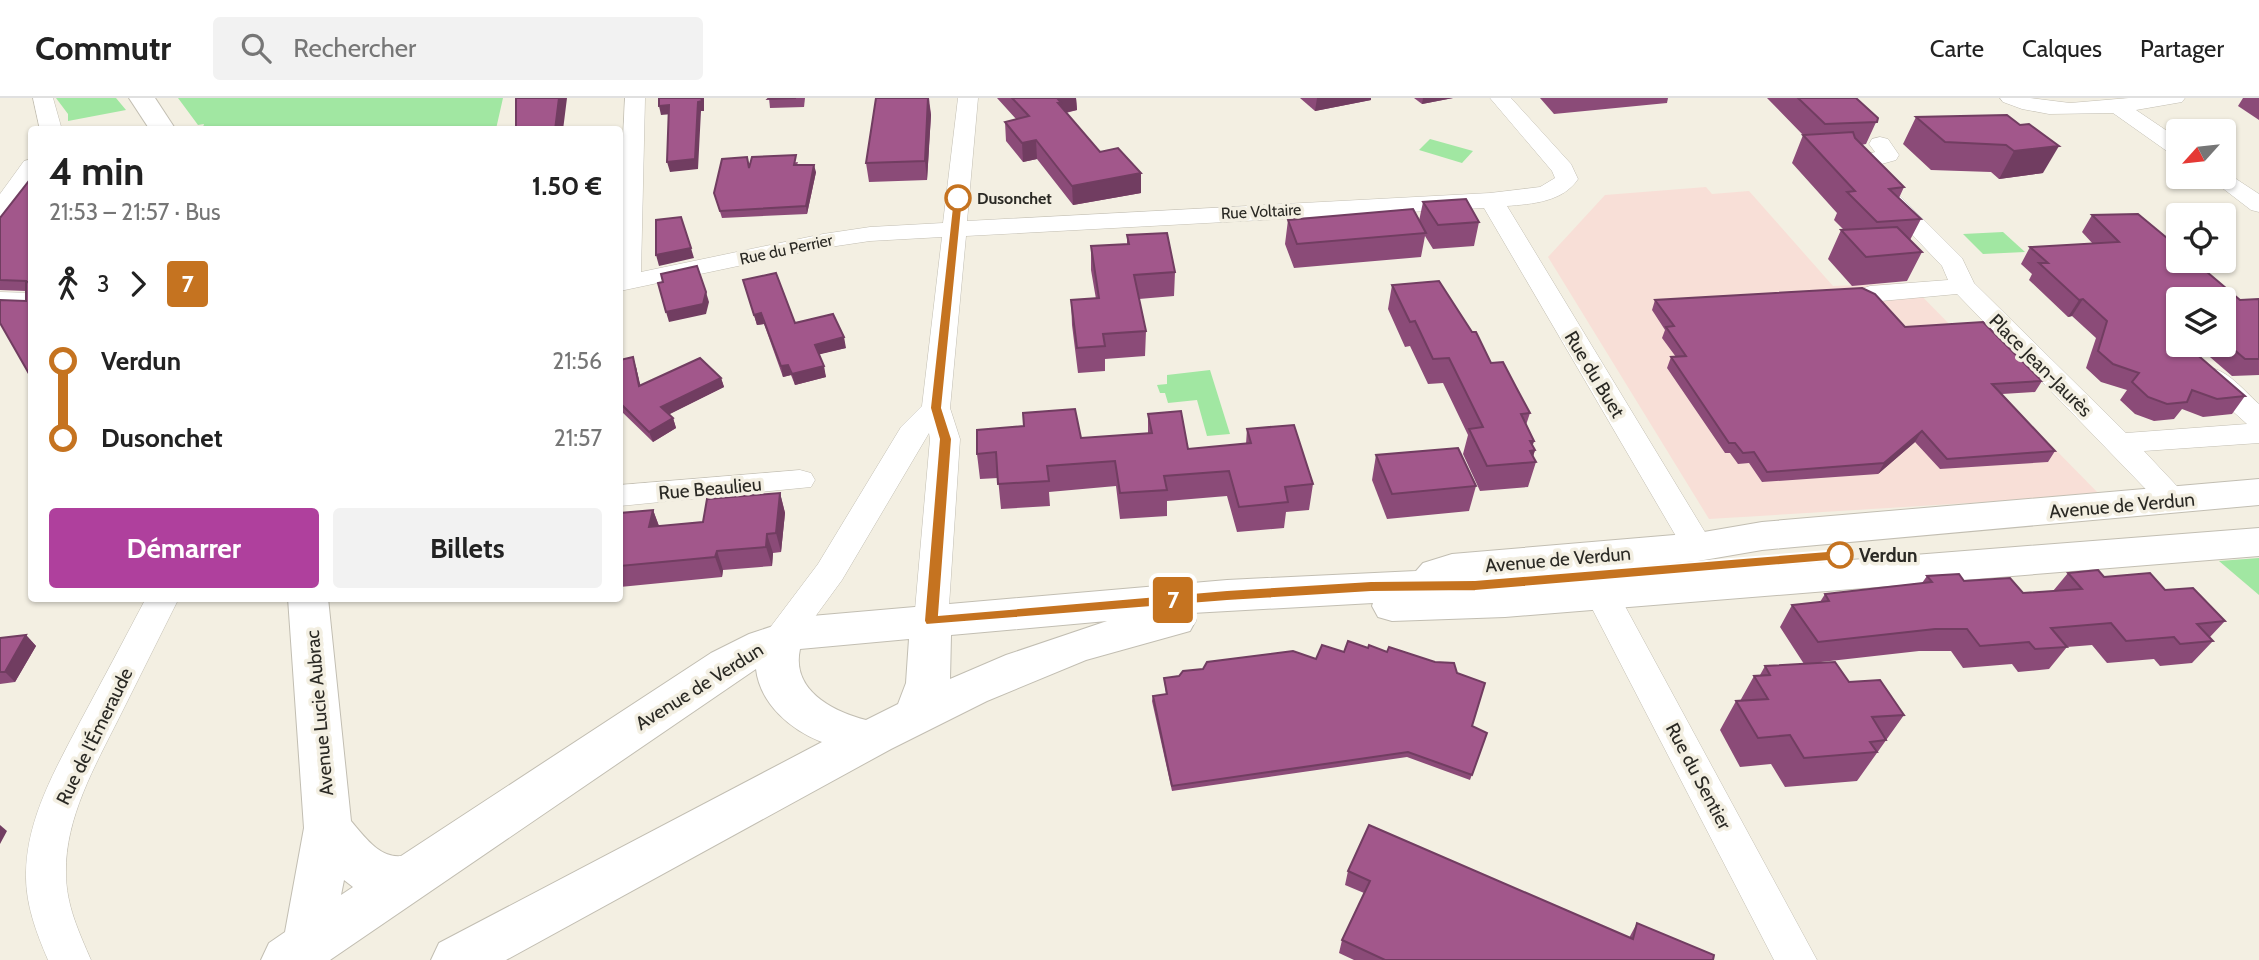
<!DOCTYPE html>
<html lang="fr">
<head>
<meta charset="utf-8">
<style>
	body { margin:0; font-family:Cabin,sans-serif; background:#f2f2f2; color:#222; height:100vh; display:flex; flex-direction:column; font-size:26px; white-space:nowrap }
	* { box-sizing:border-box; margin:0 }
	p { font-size:23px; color:#767676 }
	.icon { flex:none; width:38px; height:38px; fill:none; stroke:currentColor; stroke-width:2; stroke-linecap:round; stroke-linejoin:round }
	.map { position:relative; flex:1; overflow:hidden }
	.side { position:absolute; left:28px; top:28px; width:595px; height:476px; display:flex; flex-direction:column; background:#fff; border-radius:7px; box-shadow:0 2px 5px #0004 }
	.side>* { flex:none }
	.badge { padding:0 14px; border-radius:5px; font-size:24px; line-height:46px }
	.needle { width:46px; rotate:243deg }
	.tools { position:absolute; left:2166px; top:21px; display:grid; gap:14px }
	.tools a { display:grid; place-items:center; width:70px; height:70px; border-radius:7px; background:#fff; box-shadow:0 2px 5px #0004; font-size:35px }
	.map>.badge { position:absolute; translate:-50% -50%; box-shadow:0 0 0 4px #fff }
	.legs { display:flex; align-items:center; gap:10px; height:77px; padding:0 21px; font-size:23px }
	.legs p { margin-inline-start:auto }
	.summary { display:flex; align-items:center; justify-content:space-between; height:119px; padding:0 21px }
	h1 { font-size:38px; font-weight:800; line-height:52px }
	.action { display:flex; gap:14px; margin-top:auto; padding:14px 21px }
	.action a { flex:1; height:80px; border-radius:7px; background:#af409d; color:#fff; font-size:28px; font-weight:800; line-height:80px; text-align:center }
	.action a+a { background:#f2f2f2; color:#222 }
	ul { padding:0 21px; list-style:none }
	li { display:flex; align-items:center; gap:24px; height:77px; font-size:26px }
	li i { display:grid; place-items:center; width:10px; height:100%; margin:0 9px; background:currentColor }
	li i::after { content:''; width:18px; height:18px; margin:-9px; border:5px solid; border-radius:50%; background:#fff }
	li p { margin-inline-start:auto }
	li:first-child i { background:linear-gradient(#0000 50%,currentColor 0) }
	li:last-child i { background:linear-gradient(currentColor 50%,#0000 0) }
	header { display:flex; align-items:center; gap:42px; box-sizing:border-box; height:98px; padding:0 35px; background:#fff; border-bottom:2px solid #e0e0e0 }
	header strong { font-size:33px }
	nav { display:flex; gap:38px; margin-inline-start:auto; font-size:24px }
	.search { width:490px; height:63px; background:#f2f2f2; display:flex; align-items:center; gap:18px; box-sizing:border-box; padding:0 24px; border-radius:7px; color:#767676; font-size:26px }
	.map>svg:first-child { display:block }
</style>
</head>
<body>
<header>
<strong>Commutr</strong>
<div class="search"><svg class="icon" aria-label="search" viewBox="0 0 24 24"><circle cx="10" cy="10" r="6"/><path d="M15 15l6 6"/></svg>Rechercher</div>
<nav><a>Carte</a><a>Calques</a><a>Partager</a></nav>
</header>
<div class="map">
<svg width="2259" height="862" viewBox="0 0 2259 862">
	<rect width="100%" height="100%" fill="#f3efe2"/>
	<path fill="#f8dfd7" d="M1706,89l6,7 37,-3 84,95 76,-3 49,50 19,-1 58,60 -48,3 44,49 18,-1 51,52 -391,24 -161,-262 57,-62z"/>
	<g fill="#a1e7a2">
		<path d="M56,0h60l10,12 -58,11v-7z"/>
		<path d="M178,0h325l-7,31 -294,1 2,-6 -6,1z"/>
		<path d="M1430,41l43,12 -11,12 -43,-13z"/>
		<path d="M2003,134l22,20 -42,2 -20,-20z"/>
		<path d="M1210,272l20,64 -23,2 -10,-36 -29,3 -3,-10h-5l-3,-8 10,-1v-9z"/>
		<path d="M2259,460v37l-40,-34z"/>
	</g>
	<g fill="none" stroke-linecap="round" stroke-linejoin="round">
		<defs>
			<g id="street">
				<path d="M33,0h20l9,32h-22z"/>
				<path d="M625,0h20l-4,174 182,-38 47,-7 73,-4 15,-125h20l-11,123 523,-28 50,-6 15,-9 -3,-7 -62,-73h21l60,66 7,15c-15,23 -46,25 -71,27l207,341 -5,8 -11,3 -11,-3 -203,-347 -518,28 -16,172 10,31 -12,182 -5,9 -12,4 -12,-4 -5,-9 16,-182 -1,-6 -87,147 -49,67 -12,4 -12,-4 -5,-9 5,-9 49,-65 83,-137 21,-21 20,-169 -72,4 -47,7 -203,43v-92z"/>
				<path d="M2000,0h30l40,5 59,-5h56l-3,4 -46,8 43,29v17l-8,-2 -58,-41 -64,1 -27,-5 -19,-7z"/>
				<path d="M1880,39l8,2 11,16 -3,5 -25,7 91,91 12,25 152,150 121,-9 -49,-44 -4,-6 4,-6c24,-6 44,21 61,36v39l-115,8 46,49 -4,8 -11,3 -11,-3 -207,-214 -87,8 -9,-3 -4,-5 4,-5 9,-3 78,-6 -6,-14 -97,-102 3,-5 27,-7 -6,-8 3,-5z"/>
				<path d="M32,61v24l-24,32 -8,2v-23l24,-33z"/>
				<path d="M2224,73l35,23v18l-8,-2 -43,-33h16z"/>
				<path d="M0,194l32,1v16l-32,-1z"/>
				<path d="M800,372l11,3 4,7 -4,7 -191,19v-21z"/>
				<path d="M1601,483l12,3 204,376h-43l-190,-367 5,-9z"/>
				<path d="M146,500h33c-20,40 -40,80 -60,120 -24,48 -54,100 -53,155 0,32 13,59 25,87h-43c-12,-28 -23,-57 -22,-88 1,-54 30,-104 54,-150 22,-41 44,-82 66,-124z"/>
			</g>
			<g id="secondary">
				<path d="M129,0h26l21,32h-26z"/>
				<path d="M2259,381v26l-497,45 -64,11 -244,21 -7,7 58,-2 754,-59v28l-754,61 -113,4 -14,-4 -6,-11 1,-3 -181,10 4,7 -6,11 -104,29 -99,41 -96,48 -385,211h-75l8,-17 383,-201c-31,-12 -62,-38 -66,-73l-426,291h-69l8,-17 16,-11 19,-104 -16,-230h40l23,223c14,16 28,37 50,35l310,-203 38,-19 51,-17 427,-37 189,-9 7,-8 29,-9 246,-21 64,-11zM1107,523l-101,34 -56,24 1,-44zM909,541l-3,44 -8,21 -32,16c-34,-9 -75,-30 -66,-71zM344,782l9,7 -12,8z"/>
			</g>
		</defs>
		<use href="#street" stroke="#c2beb2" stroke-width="1"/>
		<use href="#secondary" stroke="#c2beb2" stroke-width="2"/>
		<use href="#street" fill="#fff" fill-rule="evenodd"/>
		<use href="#secondary" fill="#fff" fill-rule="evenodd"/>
	</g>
	<g fill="#8b4b78">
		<path d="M769,0h36l-1,9 -34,1z"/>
		<path d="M929,0l2,17 -4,65 -58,2 -3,-19z"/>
		<path d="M997,0h79l1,12 -11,3 34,39 41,21v20l-68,12 -36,-46 -14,3 -17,-21 -1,-19 11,-3z"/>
		<path d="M1300,0h71v2l-56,11z"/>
		<path d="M1414,0h39l-31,6z"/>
		<path d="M1540,0h128l-1,5 -113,11z"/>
		<path d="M1767,0h89l22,20 -12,26 -5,1 43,42 -5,11 22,21 -11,21 12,12 -15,29 -55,5 -24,-27 13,-29h3l-10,-10 3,-7 -45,-50 11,-28z"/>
		<path d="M2243,0h16v22l-21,-14z"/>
		<path d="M2007,17l36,58 -44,6 -8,-7 -60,-2 -28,-26 13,-27z"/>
		<path d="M798,64l-1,3 19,7 -9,42 -85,4 -8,-25 35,-26z"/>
		<path d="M32,79v202l-6,-88 -26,-1v-72z"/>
		<path d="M1423,104l56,20 -5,24 -41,3 -8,-13 -4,21 -127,11 -9,-24 3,-24 131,1z"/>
		<path d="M2092,117l148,85 19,-1v76l-27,1 -36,-31h28v-46h-45v46l66,51 -13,18 -29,3 -21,-8 -8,10 -20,2 -19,-7 -15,-14 7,-10 -26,-8 -15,-14 10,-30 -24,-22 -4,1 -39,-37 3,-6 -11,-10 9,-17 63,-3 -11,-12z"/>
		<path d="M1127,137l48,37 -1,24 -35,3 7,32 -1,25 -40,3v12l-27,2 -6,-48 -1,-25 25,-1 -5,-29v-24l36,-2z"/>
		<path d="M743,182l52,43 51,25 -27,6 7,23 -31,8 -4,-10 -8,2 -19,-53 -7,1z"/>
		<path d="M1392,187l99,78 39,50 -4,12 8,16 -2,5 3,4 -2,7 3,5 -8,25 -48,4 -17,-37 5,-19 -25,-52 -15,1 -18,-38 -5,1 -17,-38z"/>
		<path d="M1655,202l250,27 137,54 -7,11 -33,2 53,57 -7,11 -108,7 -25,-27 -37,32 -116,8 -13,-19 -11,1 -8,-11h-5l-58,-85 4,-11h5l-14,-19 3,-8 -13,-20z"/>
		<path d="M620,262l16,7 4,19 81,-8 3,9 -55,27 4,4 3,10 -23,14 -33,-32z"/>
		<path d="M1148,316l40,35 58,-5 1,-15 66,55 -4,26 -23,2 -2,16 -47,4 -10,-36 -60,5v15l-47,3 -4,-33 -67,6 1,14 -49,3 -3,-31 -18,1 -3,-25 104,-16 67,-5z"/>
		<path d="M1376,357l100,31 -7,25 -82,8 -15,-39z"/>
		<path d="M780,395l5,20 -4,39 -8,1 -1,13 -49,4 -1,7 -102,10v-74l33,-3 6,16 44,-4z"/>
		<path d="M2068,475l36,4 61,13 60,31 -16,17 4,3 -21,22 -32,3 -6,-7 -47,4 -15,-18 -25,2 -18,22 -31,3 -6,-8 -49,4 -12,-17h-32l-98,11 28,20 55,33 -47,66 -72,6 -14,-23 -31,3 -20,-37 16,-29h4l14,-25 6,-1 5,-9 39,-2 -24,-37 12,-22 28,-3 5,-8 97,-11 5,-7 37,5 59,12 30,-2z"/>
		<path d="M26,537l10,11 -21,36 -15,2v-46z"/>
		<path d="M1164,580l308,48 15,7 -17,47 -63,-23 -235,34 -20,-90 1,-5 13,-2z"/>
		<path d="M1348,773l281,67 8,-15 76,37h-359l-15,-7 3,-13 22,-47 -19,-8z"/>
	</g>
	<g fill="#713d61">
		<path d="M559,0h8l-4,32h-8z"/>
		<path d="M701,0h3v13h-3l-3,58 -28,3 -3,-10 31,-60z"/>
		<path d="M928,0l3,17 -4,65 -2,-19z"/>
		<path d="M1055,0h21l1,12 -15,3z"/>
		<path d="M1317,0h54v2l-56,11z"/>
		<path d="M1423,0h30l-31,6z"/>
		<path d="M669,7l3,9 -11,1 -2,-9z"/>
		<path d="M1036,42l1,19 -14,3 -1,-19z"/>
		<path d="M2059,48l-16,27 -44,6 15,-28z"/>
		<path d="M814,67l2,7 -9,42 -1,-8z"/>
		<path d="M1141,75v20l-68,12 -1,-19z"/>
		<path d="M691,150l3,10 -35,8 -3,-11z"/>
		<path d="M706,194l3,10 -3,12 -37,8 -3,-10z"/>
		<path d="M2083,201l-11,17 -4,1 11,-17z"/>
		<path d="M761,215l3,11 -7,1 -3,-10z"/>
		<path d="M2179,225v12l-2,1 -11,4z"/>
		<path d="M844,239l2,11 -29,7 -2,-10z"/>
		<path d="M633,259l3,10 7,29 -4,-10z"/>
		<path d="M788,267l3,10 -8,2 -2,-11z"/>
		<path d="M824,268l2,11 -31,8 -3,-11z"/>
		<path d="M721,280l3,9 -60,30 -3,-10z"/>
		<path d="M673,320l3,10 -23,14 -4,-10z"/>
		<path d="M1922,333l-7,11 -37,32 6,-11z"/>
		<path d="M1530,343h4l-3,10 4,-1 -4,12 -7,1z"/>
		<path d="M780,395l5,20 -4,39 -5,-19z"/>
		<path d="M653,412l7,19 -11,-2z"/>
		<path d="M767,436l6,19 -1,13 -6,-19z"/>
		<path d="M717,453l6,19 -1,7 -7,-20z"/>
		<path d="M83,500h23l-20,3z"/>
		<path d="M26,537l10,11 -21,36 -10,-10z"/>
		<path d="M0,727l7,6 -7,13z"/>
	</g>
	<g fill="#a2578b" stroke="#713d61" stroke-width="2">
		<path d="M516,0h43l-4,32h-40l1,-4z"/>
		<path d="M659,0h42l1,3 -4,1 -3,57 -28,3 2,-57 -10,1z"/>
		<path d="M769,0h27l-28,1z"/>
		<path d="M876,0h52l-3,63 -59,2z"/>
		<path d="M1012,0h45l4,5h-3l42,49 18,-4 23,25 -69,13 -36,-46 -14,3 -17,-21 24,-6z"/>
		<path d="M1798,0h58l22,20 -1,4 -52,2z"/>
		<path d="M2007,17l13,10 9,-1 30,22 -45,5 -8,-6 -61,-3 -29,-25z"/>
		<path d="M1853,34l2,6 49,49 -15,2 32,30 -44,3 -30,-30 8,-1 -52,-56z"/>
		<path d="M796,57l-2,10h20l-8,41 -86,5 -6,-18 8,-34 25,-2 2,11 3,-11z"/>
		<path d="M32,79v104l-4,1 4,6v91l-32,-56v-23l26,1v-20l-26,-1v-62z"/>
		<path d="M1466,101l13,23 -41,3 -15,-23z"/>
		<path d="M1413,111l13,24 -129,11 -9,-24z"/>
		<path d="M2138,116l41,34v13h15l46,39 19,-1v60h-14l-21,-18v-42h-45v24l-4,8 4,7v7h7l59,51 -28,3 -25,-9 -5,12 -20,2 -19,-7 -16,-15 7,-9 -26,-9 -15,-13 9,-30 -24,-22 -4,1 -40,-37h9l-18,-16 89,-5 -27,-27z"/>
		<path d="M681,119l10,31 -35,7v-35z"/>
		<path d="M1897,129l25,25 -56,5 -25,-27z"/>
		<path d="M1167,135l8,39 -41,3 12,56 -43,3 2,12 -28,2 -6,-48 28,-2 -8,-52 38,-2 -2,-9z"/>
		<path d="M697,168l9,26 -3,12 -37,8 -8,-29 5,-1 -2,-8z"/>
		<path d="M776,175l19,50 38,-9 11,23 -29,8 9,21 -32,8 -4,-9 -7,1 -20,-53 -7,2 -11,-35z"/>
		<path d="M1439,183l33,51h4l15,31 12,-1 13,25 14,26 -9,1 13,27h-4l5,9 -5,1 6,11 -49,4 -18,-37 14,-2 -34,-69 -16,1 -18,-38 -5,1 -18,-37z"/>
		<path d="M1862,190l13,6 30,33 78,-5 59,59 -50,3 63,67 -108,8 -25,-28 -38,32 -117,9 -13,-20 -11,1 -8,-10h-6l-58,-86 15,-1 -20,-29 8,-1 -19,-26z"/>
		<path d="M633,259l6,29 61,-28 21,20 -60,29 12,11 -24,14 -29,-29v-43z"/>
		<path d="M1075,311l6,29 71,-5 -4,-19 33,-3 7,38 63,-6 -4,-14 47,-4 19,59 -28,3 3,15 -49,5 -10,-36 -65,5 3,14 -47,3 -5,-32 -68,5 2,15 -51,3 -2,-32 -19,2v-24l47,-4 -1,-13z"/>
		<path d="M1458,350l18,38 -84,8 -16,-39z"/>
		<path d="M780,395l-4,40 -9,1 -1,13 -49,4 -2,6 -95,9v-53l33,-3 -4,17 54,-5 4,-23z"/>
		<path d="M2098,472l6,7 46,-4 15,17 28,-2 32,33 -28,3 16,17 -33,3 -6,-7 -48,4 -15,-18 -60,5 16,19 -32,2 -6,-7 -49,4 -13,-17h-32l-117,13 -26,-37 37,-4 -4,-7 107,-12 -5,-6 32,-2 5,7 46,-3 13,15 59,-4 -14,-16z"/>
		<path d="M26,537l-21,37h-5v-34z"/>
		<path d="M1348,543l20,7 1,-3 18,7 2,-5 46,15 19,1 3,10 28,10 -13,43 15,7 -15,42 -64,-23 -236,34 -19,-90 14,-2 -3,-16 15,-2 4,-5 20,-2 4,-7 86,-11 23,8 6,-14 22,7z"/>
		<path d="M1835,564l14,20 31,-2 24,35 -32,2 14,23 -16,2 7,10 -73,6 -14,-23 -32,3 -22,-37 32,-2 -14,-23 16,-1 -5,-9z"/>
		<path d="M1369,727l264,114 4,-16 77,32 -1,5h-328l-43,-20 28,-59 -22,-10z"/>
	</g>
	<path fill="#c57320" stroke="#fff" stroke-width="2" d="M958,97l5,3 -21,210 10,31 -13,176 288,-25 144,-9 104,-1 365,-30 7,5 -7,5 -365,31 -104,1 -144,9 -301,24 -2,-4 15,-182 -9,-31 23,-210z"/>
	<g fill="#fff" stroke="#c57320" stroke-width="3.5">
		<circle cx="958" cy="100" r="12"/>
		<circle cx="1840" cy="457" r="12"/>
	</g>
	<g text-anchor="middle" stroke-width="7" stroke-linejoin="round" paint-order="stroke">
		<g font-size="16" font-weight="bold" fill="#2a2924" stroke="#f3efe2" text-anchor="start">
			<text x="977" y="106">Dusonchet</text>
		</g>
		<g font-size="16" fill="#2a2924" stroke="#f3efe2">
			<text transform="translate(1261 113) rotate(-3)" y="6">Rue Voltaire</text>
			<text transform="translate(786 151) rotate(-12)" y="6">Rue du Perrier</text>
		</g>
		<g font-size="19" fill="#2a2924" stroke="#f3efe2">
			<text transform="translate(2041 267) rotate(45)" y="7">Place Jean-Jaurès</text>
			<text transform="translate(1595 276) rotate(59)" y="7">Rue du Buet</text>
			<text transform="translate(710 390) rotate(-5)" y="7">Rue Beaulieu</text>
			<text transform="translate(2122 407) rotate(-5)" y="7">Avenue de Verdun</text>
			<text transform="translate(1558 461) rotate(-5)" y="7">Avenue de Verdun</text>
			<text transform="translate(699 588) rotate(-32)" y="7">Avenue de Verdun</text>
			<text transform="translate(319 615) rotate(-95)" y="7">Avenue Lucie Aubrac</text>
			<text transform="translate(94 638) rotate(-64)" y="7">Rue de l'Émeraude</text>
			<text transform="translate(1699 678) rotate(62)" y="7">Rue du Sentier</text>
		</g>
		<g font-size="19" font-weight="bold" fill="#2a2924" stroke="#f3efe2" text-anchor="start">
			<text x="1859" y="464">Verdun</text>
		</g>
	</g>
</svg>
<div class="tools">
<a><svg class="needle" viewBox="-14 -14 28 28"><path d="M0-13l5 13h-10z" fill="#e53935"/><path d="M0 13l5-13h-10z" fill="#767676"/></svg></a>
<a><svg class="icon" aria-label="locate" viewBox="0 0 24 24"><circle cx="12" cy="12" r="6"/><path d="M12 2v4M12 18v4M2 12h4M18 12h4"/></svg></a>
<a><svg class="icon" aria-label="layers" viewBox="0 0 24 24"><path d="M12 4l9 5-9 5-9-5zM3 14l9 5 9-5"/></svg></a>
</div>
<b class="badge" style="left:1173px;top:502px;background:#c57320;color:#fff">7</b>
<section class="side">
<div class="summary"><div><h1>4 min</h1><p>21:53 – 21:57 · Bus</p></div><b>1.50 €</b></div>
<div class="legs"><svg class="icon" aria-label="walk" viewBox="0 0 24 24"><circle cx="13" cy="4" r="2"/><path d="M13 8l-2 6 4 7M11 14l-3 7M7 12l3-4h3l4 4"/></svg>3<svg class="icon" aria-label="forward" viewBox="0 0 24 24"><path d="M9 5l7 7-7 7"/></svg><b class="badge" style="background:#c57320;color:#fff">7</b></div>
<ul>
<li><i style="color:#c57320"></i><b>Verdun</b><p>21:56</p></li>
<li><i style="color:#c57320"></i><b>Dusonchet</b><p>21:57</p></li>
</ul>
<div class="action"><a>Démarrer</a><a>Billets</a></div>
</section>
</div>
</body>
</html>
